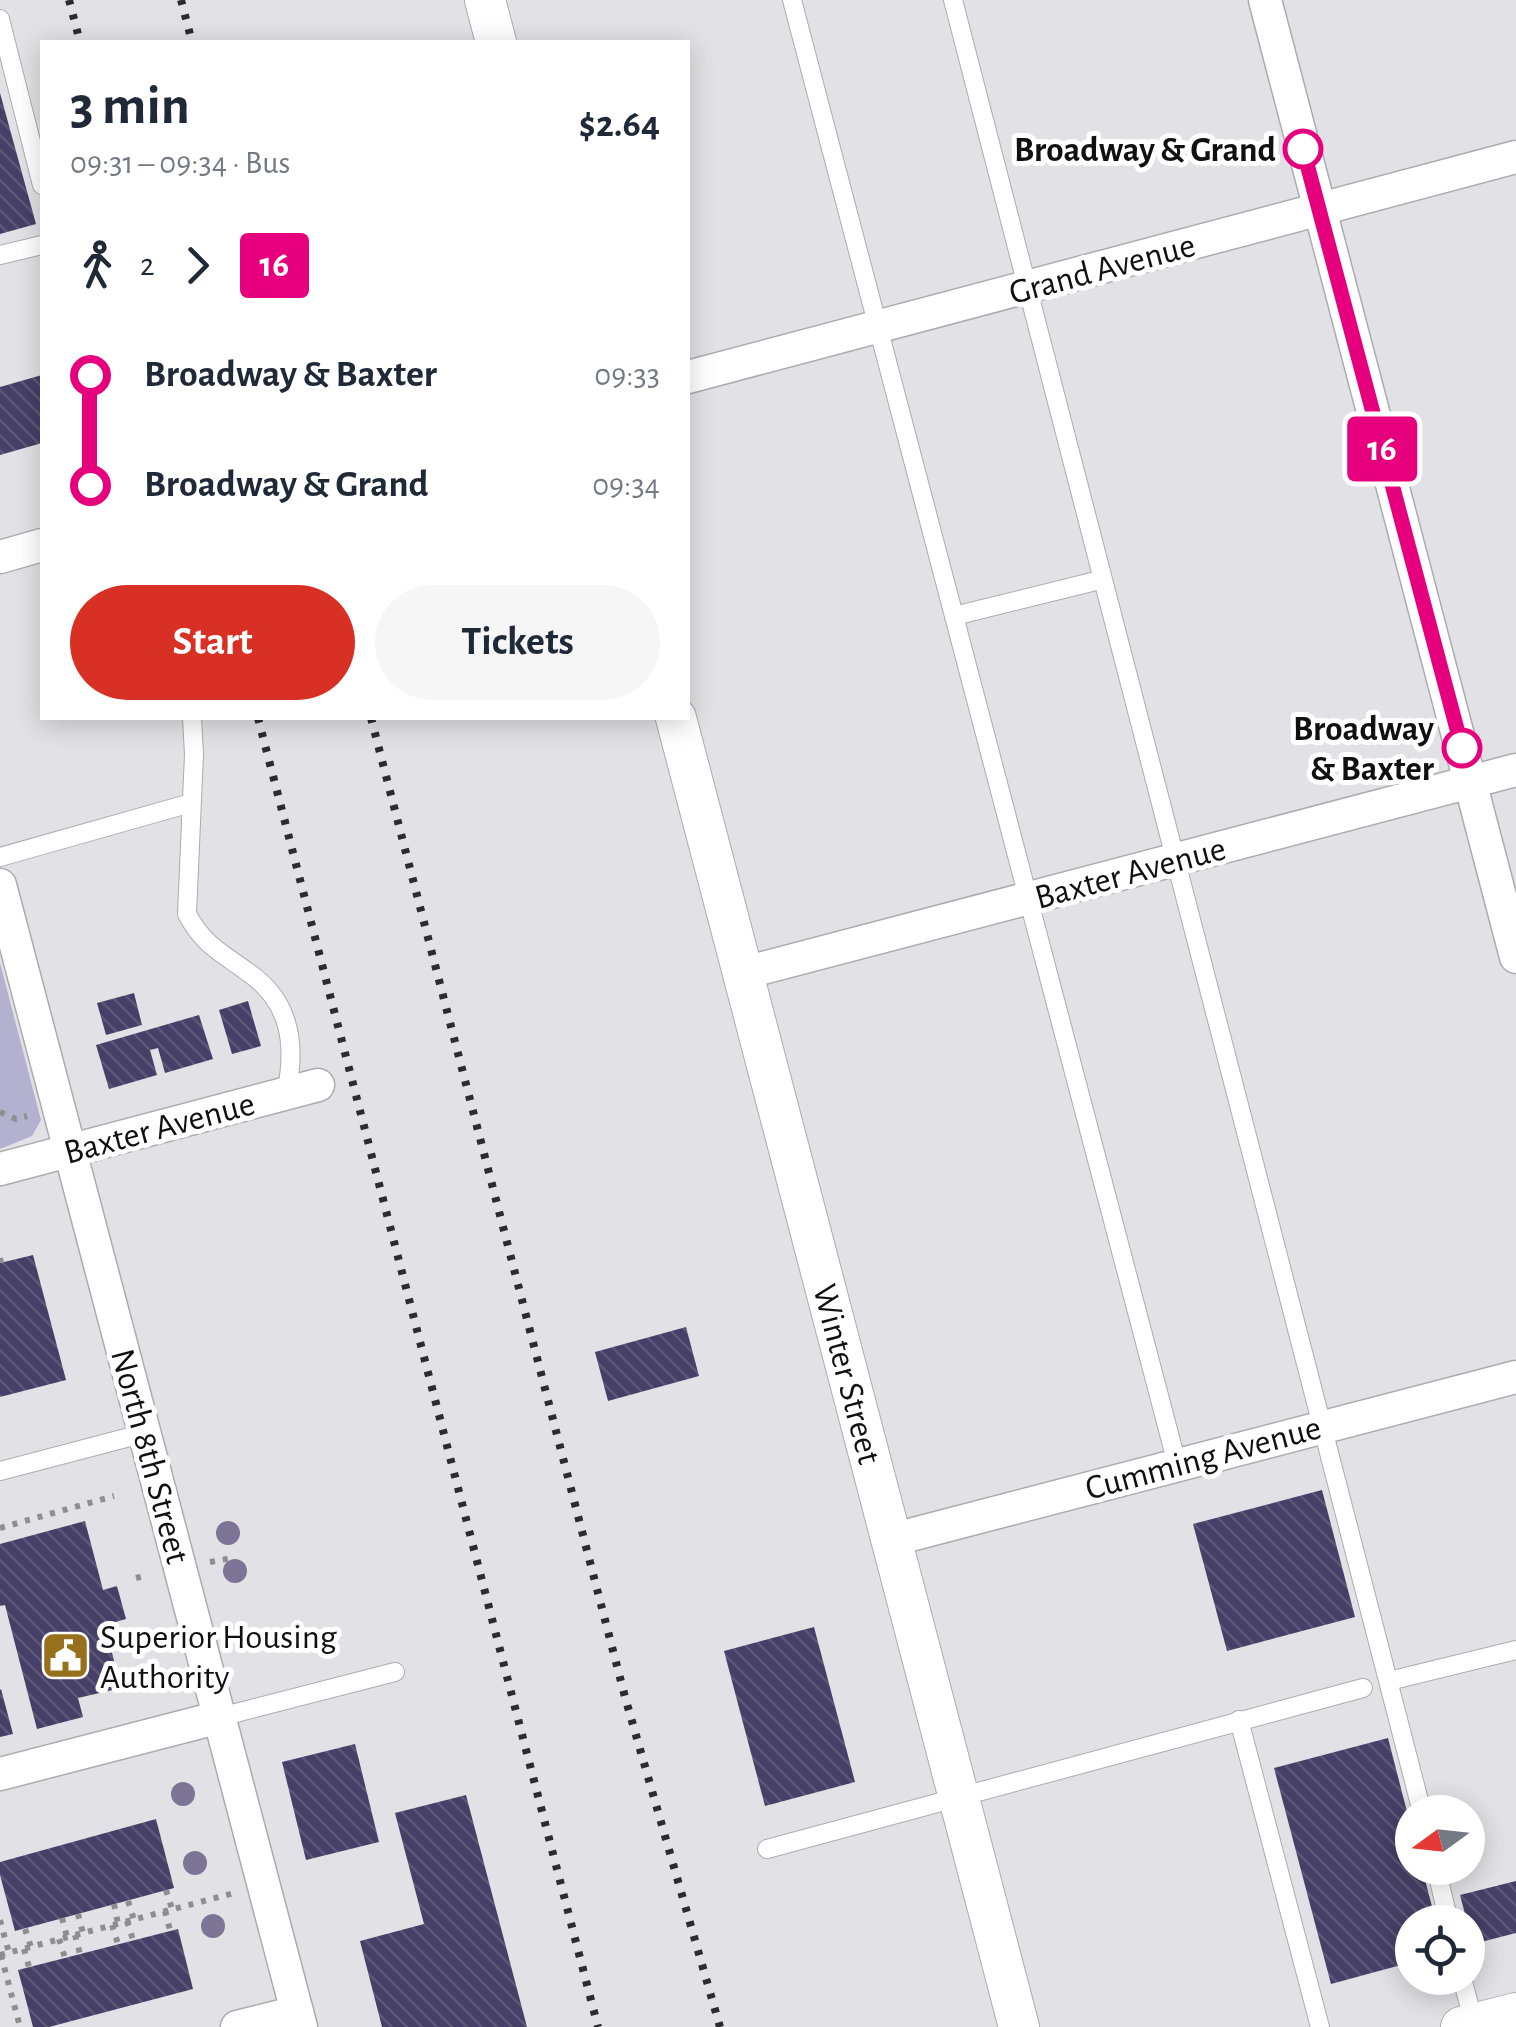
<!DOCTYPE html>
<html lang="en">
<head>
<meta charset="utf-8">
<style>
	body { margin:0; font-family:"Alegreya Sans",sans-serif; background:#f6f6f7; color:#1f2937; height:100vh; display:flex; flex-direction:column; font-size:38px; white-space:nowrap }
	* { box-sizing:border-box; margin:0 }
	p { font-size:32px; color:#747a83 }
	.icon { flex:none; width:55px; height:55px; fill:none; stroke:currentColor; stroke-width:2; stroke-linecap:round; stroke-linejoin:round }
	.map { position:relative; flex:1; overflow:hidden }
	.panel { position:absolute; left:40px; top:40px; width:650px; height:680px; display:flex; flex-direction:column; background:#fff; border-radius:0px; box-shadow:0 5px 25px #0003 }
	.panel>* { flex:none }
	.badge { padding:0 20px; border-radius:8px; font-size:35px; line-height:65px }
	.needle { width:65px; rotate:255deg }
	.fabs { position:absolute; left:1395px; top:1795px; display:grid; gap:20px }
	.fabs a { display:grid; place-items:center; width:90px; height:90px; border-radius:50%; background:#fff; box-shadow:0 5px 25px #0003; font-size:50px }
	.map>.badge { position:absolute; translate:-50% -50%; box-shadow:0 0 0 5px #fff }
	.legs { display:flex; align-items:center; gap:15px; height:110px; padding:0 30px; font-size:32px }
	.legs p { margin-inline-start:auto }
	.summary { display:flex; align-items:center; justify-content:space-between; height:170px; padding:0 30px }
	h1 { font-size:55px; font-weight:700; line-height:75px }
	.button { display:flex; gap:20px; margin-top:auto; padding:20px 30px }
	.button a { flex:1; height:115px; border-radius:60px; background:#d93025; color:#fff; font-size:40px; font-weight:700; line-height:115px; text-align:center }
	.button a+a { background:#f6f6f7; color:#1f2937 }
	ul { padding:0 30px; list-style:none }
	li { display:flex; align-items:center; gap:35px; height:110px; font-size:38px }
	li i { display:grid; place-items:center; width:15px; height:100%; margin:0 12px; background:currentColor }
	li i::after { content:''; width:25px; height:25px; margin:-12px; border:8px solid; border-radius:50%; background:#fff }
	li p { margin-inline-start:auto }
	li:first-child i { background:linear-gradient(#0000 50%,currentColor 0) }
	li:last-child i { background:linear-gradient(currentColor 50%,#0000 0) }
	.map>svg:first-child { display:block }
</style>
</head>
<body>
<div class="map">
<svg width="1516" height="2027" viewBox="0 0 1516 2027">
	<defs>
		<pattern id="building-back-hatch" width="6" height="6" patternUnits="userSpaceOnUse" patternTransform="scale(2.5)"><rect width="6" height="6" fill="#463f67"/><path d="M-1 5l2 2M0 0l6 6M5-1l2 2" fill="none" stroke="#5d5777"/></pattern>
	</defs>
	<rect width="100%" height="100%" fill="#e2e2e6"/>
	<path fill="#b4b0d0" d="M0,963l41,157 -9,16 -32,13z"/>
	<g fill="url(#building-back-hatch)">
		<path d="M0,93l36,131 -36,10z"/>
		<path d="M42,375v68l-42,12v-68z"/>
		<path d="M134,993l8,32 -36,10 -9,-32z"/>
		<path d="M248,1001l13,45 -29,8 -13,-44z"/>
		<path d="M199,1015l14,44 -48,14 -7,-25 -8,2 7,25 -48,14 -13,-44z"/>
		<path d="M33,1255l33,125 -66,17v-134z"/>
		<path d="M686,1327l13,49 -91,25 -13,-49z"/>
		<path d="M1322,1490l33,127 -128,34 -34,-127z"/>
		<path d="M85,1521l18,69 14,-4 9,33 -21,6 16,63 -43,10 5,19 -46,12 -32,-124 -5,1v-62z"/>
		<path d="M814,1627l41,155 -90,24 -41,-155z"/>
		<path d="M1,1689l12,45 -13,3v-47z"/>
		<path d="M1388,1738l24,93v37h10l14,54h-24v40l-81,22 -57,-216z"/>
		<path d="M355,1744l24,98 -73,18 -24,-98z"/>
		<path d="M466,1795l61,232h-145l-22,-86 64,-17 -29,-111z"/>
		<path d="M156,1819l18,69 -159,43 -15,-56v-13z"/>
		<path d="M1516,1881v52l-43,11 -13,-49z"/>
		<path d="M178,1929l15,60 -144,38h-16l-15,-57z"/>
	</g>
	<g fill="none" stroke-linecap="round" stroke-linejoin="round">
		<defs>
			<g id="service">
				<path d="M792,0l385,1464"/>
				<path d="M953,0l469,1812"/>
				<path d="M0,19l42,166"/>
				<path d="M0,255l42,-10"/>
				<path d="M954,616l146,-36"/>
				<path d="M192,718l2,36 -7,160c17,32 34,38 62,59 43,30 47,74 37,121"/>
				<path d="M0,857l191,-54"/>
				<path d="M0,1471l145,-38"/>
				<path d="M1389,1681l127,-31"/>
				<path d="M220,1717l175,-45"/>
				<path d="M1239,1720l81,307"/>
				<path d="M767,1849l596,-161"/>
				<path d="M1436,1868l13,54"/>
				<path d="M1462,1978l13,49"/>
			</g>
			<g id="minor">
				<path d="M1265,0l251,957"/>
				<path d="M688,377l828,-220"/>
				<path d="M0,557l42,-12"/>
				<path d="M0,885l301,1142"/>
				<path d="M744,973l772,-203"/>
				<path d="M0,1169l318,-84"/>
				<path d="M891,1540l625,-163"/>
				<path d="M0,1774l220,-57"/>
				<path d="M237,2027l60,-15"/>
			</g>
			<g id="tertiary">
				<path d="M485,0l11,42"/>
				<path id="s1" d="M676,718l343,1309"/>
				<path d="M1461,2027l55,-14"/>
			</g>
		</defs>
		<use href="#service" stroke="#acabaf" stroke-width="20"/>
		<use href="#minor" stroke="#acabaf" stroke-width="35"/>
		<use href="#tertiary" stroke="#acabaf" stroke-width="42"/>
		<g stroke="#8e8e91" stroke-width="6" stroke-dasharray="5 8" stroke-linecap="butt">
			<path d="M0,1112l16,7 11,-3"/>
			<path d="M0,1258l1,5"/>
			<path d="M0,1528l114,-32"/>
			<path d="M210,1562l23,-4"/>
			<path d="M136,1578l8,-2"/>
			<path d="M166,1890l6,19"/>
			<path d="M128,1901l6,19"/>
			<path d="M114,1904l4,20"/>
			<path d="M165,1911l5,19"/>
			<path d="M78,1914l5,19"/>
			<path d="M62,1918l5,19"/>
			<path d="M0,1920l9,33"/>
			<path d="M127,1921l6,19"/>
			<path d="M112,1925l6,19"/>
			<path d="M25,1929l6,18"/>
			<path d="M75,1935l5,19"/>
			<path d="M59,1939l6,19"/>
			<path d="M24,1949l5,18"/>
			<path d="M0,1955l234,-62"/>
			<path d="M1,1955l19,72"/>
		</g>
		<use href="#service" stroke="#fff" stroke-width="18"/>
		<use href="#minor" stroke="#fff" stroke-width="32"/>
		<use href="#tertiary" stroke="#fff" stroke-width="40"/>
		<g stroke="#2c2b2d" stroke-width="8" stroke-dasharray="5 10" stroke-linecap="butt">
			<path d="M69,0l11,42"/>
			<path d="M181,0l11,42"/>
			<path d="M258,718l340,1309"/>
			<path d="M371,718l254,979 95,330"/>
		</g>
	</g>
	<g fill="#7d7596">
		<circle cx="228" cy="1533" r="12"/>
		<circle cx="235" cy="1571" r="12"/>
		<circle cx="183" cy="1794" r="12"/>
		<circle cx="195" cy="1863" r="12"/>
		<circle cx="213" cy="1926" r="12"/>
	</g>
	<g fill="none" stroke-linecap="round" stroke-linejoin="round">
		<defs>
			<path id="line-1" d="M1303,149l159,599"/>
		</defs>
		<use href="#line-1" stroke="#fff" stroke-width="22"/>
		<use href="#line-1" stroke="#e6007e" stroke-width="15"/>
	</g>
	<defs>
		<symbol id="civic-square" viewBox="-11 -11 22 22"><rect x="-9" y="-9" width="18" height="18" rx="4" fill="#97701b" stroke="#fff"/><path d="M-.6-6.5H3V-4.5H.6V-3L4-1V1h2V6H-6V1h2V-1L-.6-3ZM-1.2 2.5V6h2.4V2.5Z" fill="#fff"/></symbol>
	</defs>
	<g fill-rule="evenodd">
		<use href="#civic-square" x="38" y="1628" width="55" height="55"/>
	</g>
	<g fill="#fff" stroke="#e6007e" stroke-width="5">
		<circle cx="1303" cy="149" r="18"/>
		<circle cx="1462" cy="748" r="18"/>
	</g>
	<g text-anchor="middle" stroke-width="10" stroke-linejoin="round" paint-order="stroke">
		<g font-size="35" font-weight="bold" fill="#100f11" stroke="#fff" text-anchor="end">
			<text x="1276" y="161">Broadway &amp; Grand</text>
			<text x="1434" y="740">Broadway<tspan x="1434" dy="40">&amp; Baxter</tspan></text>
		</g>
		<g font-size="35" fill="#100f11" stroke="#fff">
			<text transform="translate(1102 268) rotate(-15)" y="12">Grand Avenue</text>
			<text transform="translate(1130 872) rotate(-15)" y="12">Baxter Avenue</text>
			<text transform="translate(159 1127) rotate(-15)" y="12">Baxter Avenue</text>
			<text dy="12" stroke="none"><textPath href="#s1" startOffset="678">Winter Street</textPath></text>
			<text transform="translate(151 1456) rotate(75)" y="12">North 8th Street</text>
			<text transform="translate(1203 1457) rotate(-15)" y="12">Cumming Avenue</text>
		</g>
		<g font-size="35" fill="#100f11" stroke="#fff" text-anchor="start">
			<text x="100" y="1648">Superior Housing<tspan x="100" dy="40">Authority</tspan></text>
		</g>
	</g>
</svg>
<div class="fabs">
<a><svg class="needle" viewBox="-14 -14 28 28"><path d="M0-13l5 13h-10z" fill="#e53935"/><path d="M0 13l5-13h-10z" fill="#747a83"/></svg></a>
<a><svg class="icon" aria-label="locate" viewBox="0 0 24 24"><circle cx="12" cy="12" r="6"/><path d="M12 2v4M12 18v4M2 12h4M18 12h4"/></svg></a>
</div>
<b class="badge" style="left:1382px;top:449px;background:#e6007e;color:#fff">16</b>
<section class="panel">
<div class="summary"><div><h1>3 min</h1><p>09:31 – 09:34 · Bus</p></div><b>$2.64</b></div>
<div class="legs"><svg class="icon" aria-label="walk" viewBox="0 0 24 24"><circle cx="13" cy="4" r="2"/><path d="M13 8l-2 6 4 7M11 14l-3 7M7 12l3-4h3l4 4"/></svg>2<svg class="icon" aria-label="forward" viewBox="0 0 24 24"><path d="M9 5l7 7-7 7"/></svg><b class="badge" style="background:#e6007e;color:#fff">16</b></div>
<ul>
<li><i style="color:#e6007e"></i><b>Broadway &amp; Baxter</b><p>09:33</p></li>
<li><i style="color:#e6007e"></i><b>Broadway &amp; Grand</b><p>09:34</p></li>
</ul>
<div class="button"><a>Start</a><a>Tickets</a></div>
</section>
</div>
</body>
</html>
